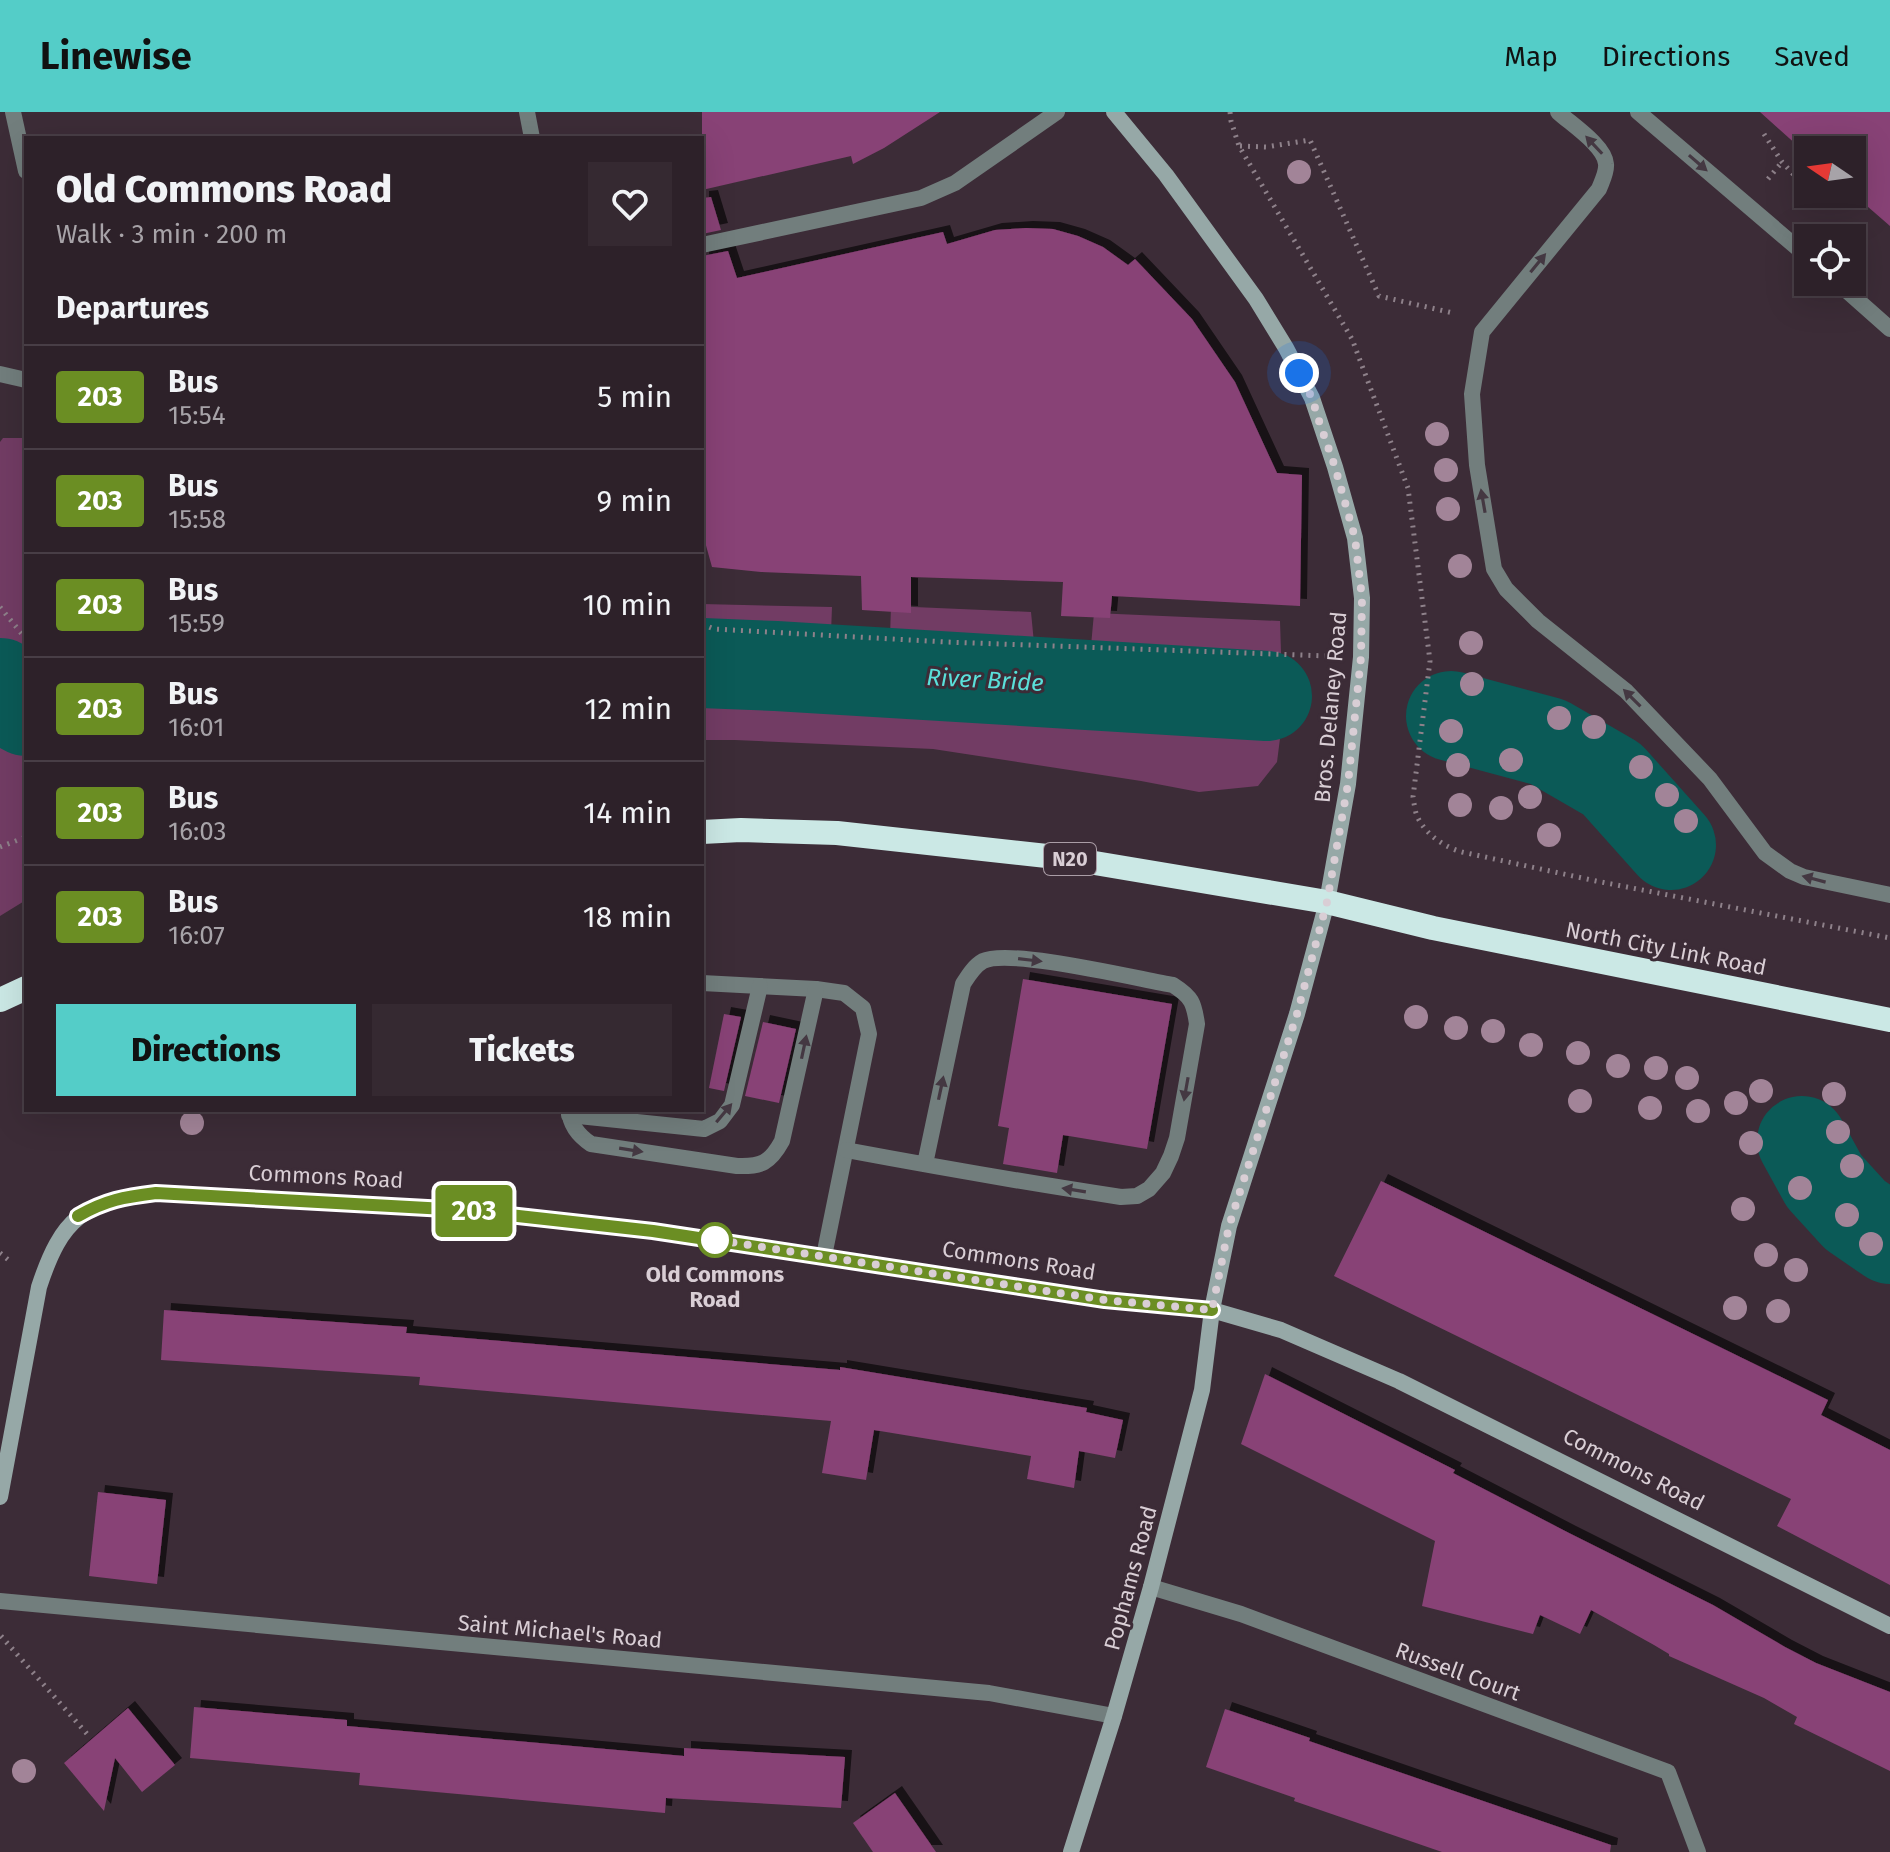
<!DOCTYPE html>
<html lang="en">
<head>
<meta charset="utf-8">
<style>
	body { margin:0; font-family:"Fira Sans",sans-serif; background:#352931; color:#f1f3f6; height:100vh; display:flex; flex-direction:column; font-size:30px; white-space:nowrap }
	* { box-sizing:border-box; margin:0 }
	p { font-size:26px; color:#a7a3a8 }
	.icon { flex:none; width:44px; height:44px; fill:none; stroke:currentColor; stroke-width:2; stroke-linecap:round; stroke-linejoin:round }
	.map { position:relative; flex:1; overflow:hidden }
	.drawer { position:absolute; left:24px; top:24px; width:680px; height:976px; display:flex; flex-direction:column; background:#2d2129; border-radius:0px; box-shadow:0 8px 32px #0002,0 0 0 2px #483e46 }
	.drawer>* { flex:none }
	.badge { padding:0 16px; border-radius:6px; font-size:28px; line-height:52px }
	.needle { width:52px; rotate:283deg }
	.fabs { position:absolute; left:1794px; top:24px; display:grid; gap:16px }
	.fabs a { display:grid; place-items:center; width:72px; height:72px; border-radius:0px; background:#2d2129; box-shadow:0 8px 32px #0002,0 0 0 2px #483e46; font-size:40px }
	.you { position:absolute; width:40px; height:40px; margin:-20px; border:6px solid #fff; border-radius:50%; background:#1a73e8; box-shadow:0 0 0 12px #1a73e833 }
	.map>.badge { position:absolute; translate:-50% -50%; box-shadow:0 0 0 4px #fff }
	h2 { padding:0 32px; font-size:30px; line-height:72px }
	.round { display:grid; place-items:center; flex:none; width:84px; height:84px; border-radius:0px; background:#352931 }
	.summary { display:flex; align-items:center; justify-content:space-between; height:136px; padding:0 32px }
	h1 { font-size:38px; font-weight:800; line-height:60px }
	.cta { display:flex; gap:16px; margin-top:auto; padding:16px 32px }
	.cta a { flex:1; height:92px; border-radius:0px; background:#54cdc8; color:#111; font-size:32px; font-weight:800; line-height:92px; text-align:center }
	.cta a+a { background:#352931; color:#f1f3f6 }
	ul { padding:0; list-style:none }
	li { display:flex; align-items:center; gap:24px; height:104px; padding:0 32px; border-top:2px solid #483e46 }
	li div { flex:1 }
	li b { display:block; font-size:30px }
	li em { font-style:normal }
	li .badge { min-width:88px; font-weight:700; text-align:center }
	header { display:flex; align-items:center; gap:48px; box-sizing:border-box; height:112px; padding:0 40px; background:#54cdc8; color:#111 }
	header strong { font-size:38px }
	nav { display:flex; gap:44px; margin-inline-start:auto; font-size:28px }
	.map>svg:first-child { display:block }
</style>
</head>
<body>
<header>
<strong>Linewise</strong>
<nav><a>Map</a><a>Directions</a><a>Saved</a></nav>
</header>
<div class="map">
<svg width="1890" height="1740" viewBox="0 0 1890 1740">
	<defs>
		<filter id="shadow"><feDropShadow dx="7" dy="-7" stdDeviation="0" flood-color="#0009"/></filter>
	</defs>
	<rect width="100%" height="100%" fill="#3c2c37"/>
	<g fill="#723c64">
		<path d="M3,326h23v462l-26,16v-474z"/>
		<path d="M702,492l130,3 -1,26 59,4 1,-31 140,6 3,31 57,3 3,-33 186,8 3,94 -6,47 -19,24 -59,6 -58,-11 -208,-32 -198,-9h-33z"/>
	</g>
	<g fill="none" stroke-linecap="round" stroke-linejoin="round">
		<g stroke="#0b5a57" stroke-width="90">
			<path d="M702,551l74,3 491,30"/>
			<path d="M0,571l14,21 12,7"/>
			<path d="M1451,604l97,26 64,37 59,66"/>
			<path d="M1802,1029l22,40 31,34 35,24"/>
		</g>
	</g>
	<g fill="#884276" filter="url(#shadow)">
		<path d="M702,0h238l-56,36 -31,16 -2,-8 -149,34z"/>
		<path d="M1760,0h130v114l-38,-33v-43h-44v5z"/>
		<path d="M711,85l10,33 -19,4v-36z"/>
		<path d="M1026,116l27,1 25,7 25,11 25,18 7,-6 57,60 43,63 42,91 25,2 -2,131 -188,-10 -2,22 -49,-2 2,-34 -152,-5v36l-49,-3 -1,-34 -100,-4 -49,-5 -10,-36v-275l26,-5 9,27 206,-46 4,12 48,-14z"/>
		<path d="M1023,867l149,25 -25,145 -84,-14 -6,38 -54,-9 6,-36 -11,-2z"/>
		<path d="M724,902l17,3 -17,74 -15,-3z"/>
		<path d="M763,910l33,7 -17,74 -34,-7z"/>
		<path d="M1381,1069l447,219 -7,15 69,35v135l-113,-59 14,-27 -457,-223z"/>
		<path d="M164,1198l243,17 -1,6 434,37v-3l247,41 -1,4 37,8 -8,38 -36,-7 -5,37 -47,-9 4,-23 -157,-26 -8,50 -44,-7 9,-52 -412,-36 1,-8 -259,-17z"/>
		<path d="M1265,1262l190,96 -2,3 116,60 144,72 72,42 31,16 74,29v79l-96,-47 3,-7 -33,-19 -95,-42v-2l-15,-9 -63,-35 -11,24 -40,-19 -7,19 -111,-28 13,-65 -194,-97z"/>
		<path d="M98,1380l68,8 -9,84 -68,-8z"/>
		<path d="M194,1595l153,13v6l337,30v-8l161,9 -4,51 -175,-10 -1,15 -306,-28 1,-12 -170,-15z"/>
		<path d="M128,1596l47,57 -33,27 -27,-34 -11,53 -40,-48z"/>
		<path d="M1225,1597l85,29 -1,3 302,104 -1,7h-168l-148,-51 1,-3 -89,-31z"/>
		<path d="M895,1681l41,59h-63l-20,-29z"/>
	</g>
	<g fill="none" stroke-linecap="round" stroke-linejoin="round">
		<g stroke="#8e818a" stroke-width="5" stroke-dasharray="2 6" stroke-linecap="butt">
			<path d="M1230,0l1,9 8,25 113,193 56,149 22,173 -17,136c1,6 2,14 4,19 8,18 27,31 45,36l134,29 294,57"/>
			<path d="M1764,22l18,28 25,27"/>
			<path d="M1240,34l26,1 44,-7 69,156 74,17"/>
			<path d="M1768,67l14,-17"/>
			<path d="M0,495l26,32"/>
			<path d="M702,512l12,5 232,13 381,14"/>
			<path d="M0,735l26,-10"/>
			<path d="M0,1141l11,9"/>
			<path d="M1,1524l87,99"/>
		</g>
		<g stroke="#727e7d" stroke-width="16">
			<path d="M13,0l13,59"/>
			<path d="M527,0l5,26"/>
			<path d="M1558,0c13,12 47,34 48,52 1,8 -4,17 -7,25l-117,143 -10,62 5,71 17,104 12,20 32,32 88,70 84,88 55,74 25,18 14,6 86,18"/>
			<path d="M1638,0l170,145"/>
			<path d="M702,133l219,-47 34,-15 102,-71"/>
			<path d="M1837,170l53,47"/>
			<path d="M0,262l26,6"/>
			<path d="M702,871l114,6 28,4 19,15 6,26 -45,222"/>
			<path d="M569,998c1,15 10,26 22,34l146,22c24,1 33,-3 45,-25l34,-152"/>
			<path d="M569,1003l135,14 16,-8 12,-16 28,-119"/>
			<path d="M846,1038c91,17 183,33 275,47l16,-1 12,-7 14,-16 8,-17 6,-18 20,-114c-3,-21 -5,-27 -24,-39 -35,-6 -163,-37 -190,-24 -9,5 -15,15 -20,23l-38,180"/>
		</g>
		<g stroke="#727e7d" stroke-width="16">
			<path d="M1151,1475l90,27 427,158 30,80"/>
			<path d="M0,1489l989,92 125,23"/>
		</g>
		<g stroke="#96a8a7" stroke-width="16">
			<path d="M0,1385l39,-210c23,-70 44,-85 117,-94l308,17 189,21 452,69 107,10 69,20 118,51 491,245"/>
			<path d="M1071,1740l43,-136 37,-129 51,-197 10,-80 17,-84 68,-212 30,-112 21,-118 13,-127 1,-59 -7,-60 -20,-71 -23,-69 -26,-50 -30,-49 -90,-124 -52,-63"/>
		</g>
		<g stroke="#cbe8e5" stroke-width="24">
			<path d="M702,720l39,-2 96,3 228,25 262,44 106,26 457,92"/>
			<path d="M0,888l26,-12"/>
		</g>
	</g>
	<g fill="#a28498">
		<circle cx="1299" cy="60" r="12"/>
		<circle cx="1437" cy="322" r="12"/>
		<circle cx="1446" cy="358" r="12"/>
		<circle cx="1448" cy="397" r="12"/>
		<circle cx="1460" cy="454" r="12"/>
		<circle cx="1471" cy="531" r="12"/>
		<circle cx="1472" cy="572" r="12"/>
		<circle cx="1559" cy="606" r="12"/>
		<circle cx="1594" cy="615" r="12"/>
		<circle cx="1451" cy="619" r="12"/>
		<circle cx="1511" cy="648" r="12"/>
		<circle cx="1458" cy="653" r="12"/>
		<circle cx="1641" cy="655" r="12"/>
		<circle cx="1667" cy="683" r="12"/>
		<circle cx="1530" cy="685" r="12"/>
		<circle cx="1460" cy="693" r="12"/>
		<circle cx="1501" cy="696" r="12"/>
		<circle cx="1686" cy="709" r="12"/>
		<circle cx="1549" cy="723" r="12"/>
		<circle cx="1416" cy="905" r="12"/>
		<circle cx="1456" cy="916" r="12"/>
		<circle cx="1493" cy="919" r="12"/>
		<circle cx="1531" cy="933" r="12"/>
		<circle cx="1578" cy="941" r="12"/>
		<circle cx="1618" cy="954" r="12"/>
		<circle cx="1656" cy="956" r="12"/>
		<circle cx="1687" cy="966" r="12"/>
		<circle cx="1761" cy="979" r="12"/>
		<circle cx="1834" cy="982" r="12"/>
		<circle cx="1580" cy="989" r="12"/>
		<circle cx="1736" cy="991" r="12"/>
		<circle cx="1650" cy="996" r="12"/>
		<circle cx="1698" cy="999" r="12"/>
		<circle cx="192" cy="1011" r="12"/>
		<circle cx="1838" cy="1020" r="12"/>
		<circle cx="1751" cy="1031" r="12"/>
		<circle cx="1852" cy="1054" r="12"/>
		<circle cx="1800" cy="1076" r="12"/>
		<circle cx="1743" cy="1097" r="12"/>
		<circle cx="1847" cy="1103" r="12"/>
		<circle cx="1871" cy="1132" r="12"/>
		<circle cx="1766" cy="1143" r="12"/>
		<circle cx="1796" cy="1158" r="12"/>
		<circle cx="1735" cy="1196" r="12"/>
		<circle cx="1778" cy="1199" r="12"/>
		<circle cx="24" cy="1659" r="12"/>
	</g>
	<defs><path id="oneway-solid" d="M-6-.8H1V-3.2L6.5 0L1 3.2V.8H-6Z" transform="scale(2)"/></defs>
	<g fill="#443842">
		<use href="#oneway-solid" transform="translate(1594 33) rotate(-133)"/>
		<use href="#oneway-solid" transform="translate(1698 51) rotate(41)"/>
		<use href="#oneway-solid" transform="translate(1538 151) rotate(-51)"/>
		<use href="#oneway-solid" transform="translate(1483 389) rotate(-100)"/>
		<use href="#oneway-solid" transform="translate(1632 586) rotate(-135)"/>
		<use href="#oneway-solid" transform="translate(1814 767) rotate(-165)"/>
		<use href="#oneway-solid" transform="translate(1030 848) rotate(7)"/>
		<use href="#oneway-solid" transform="translate(804 935) rotate(-78)"/>
		<use href="#oneway-solid" transform="translate(941 976) rotate(-78)"/>
		<use href="#oneway-solid" transform="translate(1186 977) rotate(100)"/>
		<use href="#oneway-solid" transform="translate(724 1001) rotate(-50)"/>
		<use href="#oneway-solid" transform="translate(631 1038) rotate(9)"/>
		<use href="#oneway-solid" transform="translate(1074 1078) rotate(-171)"/>
	</g>
	<g fill="none" stroke-linecap="round" stroke-linejoin="round">
		<defs>
			<path id="line" d="M78,1104c28,-16 46,-19 78,-23l308,17 189,21 452,69 107,10"/>
		</defs>
		<use href="#line" stroke="#fff" stroke-width="18"/>
		<use href="#line" stroke="#6b8e23" stroke-width="12"/>
		<path stroke="#d9ced5" stroke-width="8" stroke-dasharray="0 14.4" d="M715,1128l-5,-1 395,61 107,10 17,-84 68,-212 30,-112 21,-118 13,-127 1,-59 -7,-60 -20,-71 -16,-46 -7,-23 -13,-25"/>
	</g>
	<circle fill="#fff" stroke="#6b8e23" stroke-width="4" cx="715" cy="1128" r="16"/>
	<g text-anchor="middle" stroke-width="6" stroke-linejoin="round" paint-order="stroke">
		<rect fill="#3c2c37" stroke="#aa9da6" stroke-width="2" x="1044" y="731" width="52" height="32" rx="6"/>
		<g font-size="20" font-weight="bold" fill="#d9ced5">
			<text x="1070" y="754">N20</text>
		</g>
		<g font-size="22" fill="#d9ced5" stroke="#3c2c37">
			<text transform="translate(1330 595) rotate(-85)" y="8">Bros. Delaney Road</text>
			<text transform="translate(1666 836) rotate(11)" y="8">North City Link Road</text>
			<text transform="translate(326 1064) rotate(3)" y="8">Commons Road</text>
			<text transform="translate(1019 1148) rotate(9)" y="8">Commons Road</text>
			<text transform="translate(1634 1357) rotate(27)" y="8">Commons Road</text>
			<text transform="translate(1130 1466) rotate(-75)" y="8">Pophams Road</text>
			<text transform="translate(560 1519) rotate(5)" y="8">Saint Michael's Road</text>
			<text transform="translate(1458 1559) rotate(20)" y="8">Russell Court</text>
		</g>
		<g font-size="22" font-weight="bold" fill="#d9ced5" stroke="#3c2c37">
			<text x="715" y="1170">Old Commons<tspan x="715" dy="25">Road</tspan></text>
		</g>
		<g font-size="24" font-style="italic" fill="#5ae0da" stroke="#3c2c37">
			<text transform="translate(985 568) rotate(3)" y="8">River Bride</text>
		</g>
	</g>
</svg>
<div class="fabs">
<a><svg class="needle" viewBox="-14 -14 28 28"><path d="M0-13l5 13h-10z" fill="#e53935"/><path d="M0 13l5-13h-10z" fill="#a7a3a8"/></svg></a>
<a><svg class="icon" aria-label="locate" viewBox="0 0 24 24"><circle cx="12" cy="12" r="6"/><path d="M12 2v4M12 18v4M2 12h4M18 12h4"/></svg></a>
</div>
<div class="you" style="left:1299px;top:261px"></div>
<b class="badge" style="left:474px;top:1099px;background:#6b8e23;color:#fff">203</b>
<section class="drawer">
<div class="summary"><div><h1>Old Commons Road</h1><p>Walk · 3 min · 200 m</p></div><a class="round"><svg class="icon" aria-label="heart" viewBox="0 0 24 24"><path d="M12 20l-8-8c-3-5 5-10 8-4 3-6 11-1 8 4z"/></svg></a></div>
<h2>Departures</h2>
<ul>
<li><span class="badge" style="background:#6b8e23;color:#fff">203</span><div><b>Bus</b><p>15:54</p></div><em>5 min</em></li>
<li><span class="badge" style="background:#6b8e23;color:#fff">203</span><div><b>Bus</b><p>15:58</p></div><em>9 min</em></li>
<li><span class="badge" style="background:#6b8e23;color:#fff">203</span><div><b>Bus</b><p>15:59</p></div><em>10 min</em></li>
<li><span class="badge" style="background:#6b8e23;color:#fff">203</span><div><b>Bus</b><p>16:01</p></div><em>12 min</em></li>
<li><span class="badge" style="background:#6b8e23;color:#fff">203</span><div><b>Bus</b><p>16:03</p></div><em>14 min</em></li>
<li><span class="badge" style="background:#6b8e23;color:#fff">203</span><div><b>Bus</b><p>16:07</p></div><em>18 min</em></li>
</ul>
<div class="cta"><a>Directions</a><a>Tickets</a></div>
</section>
</div>
</body>
</html>
